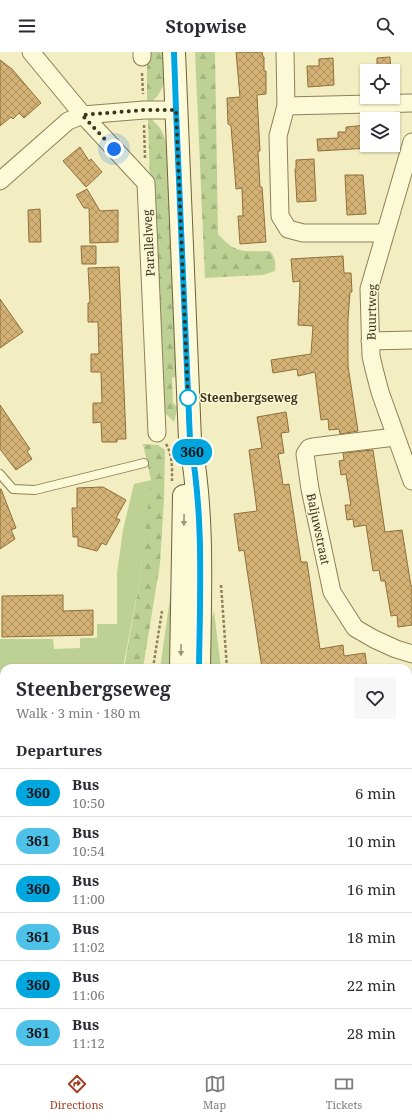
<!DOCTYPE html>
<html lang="en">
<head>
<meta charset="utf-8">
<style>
	body { margin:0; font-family:"Noto Serif",serif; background:#f7f7f7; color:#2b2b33; height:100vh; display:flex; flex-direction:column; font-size:15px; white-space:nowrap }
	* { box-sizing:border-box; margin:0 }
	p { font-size:13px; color:#7c7c81 }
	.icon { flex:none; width:22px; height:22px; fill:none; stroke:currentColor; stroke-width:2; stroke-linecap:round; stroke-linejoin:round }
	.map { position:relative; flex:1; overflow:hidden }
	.side { position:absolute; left:0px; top:612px; width:412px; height:400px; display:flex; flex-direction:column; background:#fff; border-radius:12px 12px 0 0; box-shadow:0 1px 3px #0004 }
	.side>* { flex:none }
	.badge { padding:0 8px; border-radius:13px; font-size:14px; line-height:26px }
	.buttons { position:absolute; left:360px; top:12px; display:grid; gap:8px }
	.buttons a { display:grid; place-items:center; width:40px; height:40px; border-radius:0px; background:#fff; box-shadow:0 1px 3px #0004; font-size:20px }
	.you { position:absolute; width:20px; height:20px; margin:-10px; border:3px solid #fff; border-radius:50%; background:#1a73e8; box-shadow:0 0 0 6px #1a73e833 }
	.map>.badge { position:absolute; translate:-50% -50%; box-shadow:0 0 0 2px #fff }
	h2 { padding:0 16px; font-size:15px; line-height:36px }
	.round { display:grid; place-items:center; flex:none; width:42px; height:42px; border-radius:0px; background:#f7f7f7 }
	.headline { display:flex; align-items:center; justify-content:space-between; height:68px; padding:0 16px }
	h1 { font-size:19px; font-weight:700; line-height:30px }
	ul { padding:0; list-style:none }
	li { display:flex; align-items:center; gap:12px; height:48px; padding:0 16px; border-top:1px solid #e1e1e2 }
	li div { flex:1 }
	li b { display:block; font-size:15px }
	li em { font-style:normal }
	li .badge { min-width:44px; font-weight:700; text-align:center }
	header { display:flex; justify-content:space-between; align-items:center; height:52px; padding:0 16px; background:#fff; font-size:18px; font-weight:700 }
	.tab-bar { display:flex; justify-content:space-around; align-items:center; height:56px; border-top:1px solid #e1e1e2; background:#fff; font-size:11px; color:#7c7c81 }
	.tab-bar a { display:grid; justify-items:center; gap:2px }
	.tab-bar .selected { color:#a33d22 }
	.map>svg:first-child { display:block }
</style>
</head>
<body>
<header><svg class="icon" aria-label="menu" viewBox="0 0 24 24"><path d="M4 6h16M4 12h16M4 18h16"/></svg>Stopwise<svg class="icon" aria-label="search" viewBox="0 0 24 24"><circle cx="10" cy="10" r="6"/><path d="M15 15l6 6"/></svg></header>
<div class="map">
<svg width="412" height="1012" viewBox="0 0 412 1012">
	<defs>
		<pattern id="forest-firs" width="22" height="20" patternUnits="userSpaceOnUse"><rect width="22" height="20" fill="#bdd195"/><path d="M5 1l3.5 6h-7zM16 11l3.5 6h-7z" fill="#a3b480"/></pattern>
		<pattern id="building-cross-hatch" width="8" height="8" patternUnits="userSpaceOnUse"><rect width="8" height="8" fill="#d4b175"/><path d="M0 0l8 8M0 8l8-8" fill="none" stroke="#ad915f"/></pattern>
	</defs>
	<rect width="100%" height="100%" fill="#f2eec2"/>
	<g fill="#bdd195">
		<path d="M152,428l-12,98 -17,90h-119v16l-4,-2v-43h53l1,10 26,-1v-10h17v-14h20v-51l6,-43 11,-46z"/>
		<path d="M175,512l-3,102 -12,2z"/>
		<path d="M214,559l7,57h-17l6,-44z"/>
		<path d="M408,720l4,1v96l-4,-1z"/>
	</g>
	<g fill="url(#forest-firs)">
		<path d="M147,0h19c0,19 1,38 -15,50l-4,-2z"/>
		<path d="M195,0h20l3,182c18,21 27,17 52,17 5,7 6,11 5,20l-12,4 -58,3z"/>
		<path d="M151,67c12,10 14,17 17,32l10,225 -6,2 1,25 5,4 -4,15 -17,-17 -9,-285z"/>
		<path d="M143,392l15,1 7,5 -1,50 -4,64 -17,104h-19l16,-90 11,-98z"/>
	</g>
	<g fill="url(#building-cross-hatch)" stroke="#8f6f3b">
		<path d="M236,0h26l1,5h1v14h2v23l-9,1 3,56h-2l2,36h2l4,55 -26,2 -2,-28h5l-1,-28 -6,1 -5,-63 -3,-2 -1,-26 13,-1z"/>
		<path d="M390,5l1,14h-14v-13z"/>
		<path d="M333,6l1,27 -26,2 -1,-21h12v-7z"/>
		<path d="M0,8l12,9 29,34 -17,15 -5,-5 -6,6 -2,-2 -11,9z"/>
		<path d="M367,73v20h3v3l-52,3 -1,-12 21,-1v-6h8v-5z"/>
		<path d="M80,95l9,14 2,-2 11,13 -16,15 -23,-26z"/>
		<path d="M314,107l2,42 -19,1 -2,-33h1v-9z"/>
		<path d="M345,123h18l3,39 -19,1z"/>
		<path d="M87,137l13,22 18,-1v32l-28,1 -1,-35h-5l-8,-13z"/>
		<path d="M40,157l1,33h-12l-1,-32z"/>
		<path d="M81,194h15v18h-14z"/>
		<path d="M343,204l1,17h7l1,19h-2l-2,28v46l10,65 -18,3 -1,-5 -10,1 -1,-11 -7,1 -6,-48 -17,4 -1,-7 -24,4 -2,-13 40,-6 2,-28 -15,-1 2,-44 -7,1 -2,-23z"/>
		<path d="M119,215l7,172h-9v3h-15l-1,-20 -8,1v-20h9l-1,-31h-10v-18h8l-1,-32h-10v-19h2l-2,-35z"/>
		<path d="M0,247l23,33 -23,16z"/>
		<path d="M0,353l30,44 -3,2 5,8 -16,11 -16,-21z"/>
		<path d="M286,360l3,20 -8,1 3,20 -6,1 3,17 2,14 6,-1 12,78h6l13,87 23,-4 1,11 21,-3 2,15h-105l-18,-118 -5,1 -5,-37 23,-3 -8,-61 13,-2 -5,-31z"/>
		<path d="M373,398l12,82 17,-2 9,56h1v39l-14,2 -1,-12 -6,1 -6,-35h-4l-2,-11 -6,1 -7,-46 -12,2 -1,-8 -6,1 -2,-15h6l-5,-31 -5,1 -2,-14 5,-1 -1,-7z"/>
		<path d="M103,435l23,13 -10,18 4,2 -14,25 -4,-2 -5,8 -19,-5v-9h-5l-1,-29h5v-20z"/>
		<path d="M0,437h1l15,39 -5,2 4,9 -15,10z"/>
		<path d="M63,543v16l30,-1v25l-91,2v-41z"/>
	</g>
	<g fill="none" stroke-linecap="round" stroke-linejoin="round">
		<defs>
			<path id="lane" d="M0,422l13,15 22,1 109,-27"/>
			<g id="street">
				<path d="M31,0l52,63 63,68 11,250"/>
				<path d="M285,0l1,54 -8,30 2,80 8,13 15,4h82"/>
				<path d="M142,5v-5"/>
				<path d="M286,54l126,-3"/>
				<path d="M412,90l-43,147 2,67 3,13 6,23 32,89"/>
				<path d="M0,129l68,-60 15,-6 61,-5h32"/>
				<path d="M370,289l42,-1"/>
				<path d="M395,385l-82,10 -4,1 -4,6 5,35 22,103 23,36 19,11 22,10 16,5"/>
				<path d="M408,696h4"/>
				<path d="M0,723l4,2"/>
				<path d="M0,852l4,13"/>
				<path d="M412,957v3"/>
				<path d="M90,1008l2,4"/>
			</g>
			<g id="secondary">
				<path d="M174,0l16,388c14,75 10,152 9,228"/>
				<path d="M181,616l3,-172"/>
				<path d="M0,656l4,2"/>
				<path d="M256,1008l1,4"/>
			</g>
		</defs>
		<use href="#lane" stroke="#8e8057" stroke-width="10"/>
		<use href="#street" stroke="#8e8057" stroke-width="19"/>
		<use href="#secondary" stroke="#70613b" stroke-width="24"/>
		<g stroke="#8e8057" stroke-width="2.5" stroke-dasharray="3 2" stroke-linecap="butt">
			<path d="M142,21l1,21"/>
			<path d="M144,73l1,33"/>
			<path d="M166,392c7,11 6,26 6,38"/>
			<path d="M221,533l6,83"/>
			<path d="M153,616l9,-57"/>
			<path d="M0,698h4"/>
			<path d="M408,714h4"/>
			<path d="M408,743l4,-1"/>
		</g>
		<use href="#lane" stroke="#fcf9d7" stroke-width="8"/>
		<use href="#street" stroke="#fcf9d7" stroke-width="17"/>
		<use href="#secondary" stroke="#fcf9d7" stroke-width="22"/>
	</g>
	<defs><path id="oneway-solid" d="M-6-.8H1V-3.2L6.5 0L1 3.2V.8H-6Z"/></defs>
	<g fill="#9c967a">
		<use href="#oneway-solid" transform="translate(184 468) rotate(91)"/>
		<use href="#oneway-solid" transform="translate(181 598) rotate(91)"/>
	</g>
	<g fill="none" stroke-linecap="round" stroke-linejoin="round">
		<defs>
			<path id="line" d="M174,0l2,58 14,330c14,75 10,152 9,228"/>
		</defs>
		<use href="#line" stroke="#fff" stroke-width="9"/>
		<use href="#line" stroke="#00a6de" stroke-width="6"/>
		<path stroke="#3c331d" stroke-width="4" stroke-dasharray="0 7.2" d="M114,97l-32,-34 62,-5h32l12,288"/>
	</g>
	<circle fill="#fff" stroke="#00a6de" stroke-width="2" cx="188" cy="346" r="8"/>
	<g text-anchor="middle" stroke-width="3" stroke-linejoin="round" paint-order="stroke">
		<g font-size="12" fill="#3c331d" stroke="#f9f6d3">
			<text transform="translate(149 191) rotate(-93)" y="4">Parallelweg</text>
			<text transform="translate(372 260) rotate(-89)" y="4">Buurtweg</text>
			<text transform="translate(318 477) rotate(78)" y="4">Baljuwstraat</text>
		</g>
		<g font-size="12" font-weight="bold" fill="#3c331d" stroke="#f9f6d3" text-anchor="start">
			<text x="200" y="350">Steenbergseweg</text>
		</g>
	</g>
</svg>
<div class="buttons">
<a><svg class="icon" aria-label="locate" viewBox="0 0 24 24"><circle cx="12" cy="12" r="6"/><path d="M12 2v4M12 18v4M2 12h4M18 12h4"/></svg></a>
<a><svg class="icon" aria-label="layers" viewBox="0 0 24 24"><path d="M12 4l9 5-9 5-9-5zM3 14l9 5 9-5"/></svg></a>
</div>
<div class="you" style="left:114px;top:97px"></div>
<b class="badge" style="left:192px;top:400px;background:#00a6de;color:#111">360</b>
<section class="side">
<div class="headline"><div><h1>Steenbergseweg</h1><p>Walk · 3 min · 180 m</p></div><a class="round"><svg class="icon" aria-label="heart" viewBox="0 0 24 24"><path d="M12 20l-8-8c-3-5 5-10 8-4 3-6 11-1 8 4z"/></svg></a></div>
<h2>Departures</h2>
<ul>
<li><span class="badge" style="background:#00a6de;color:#111">360</span><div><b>Bus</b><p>10:50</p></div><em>6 min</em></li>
<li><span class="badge" style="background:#4ec1e8;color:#111">361</span><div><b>Bus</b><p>10:54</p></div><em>10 min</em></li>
<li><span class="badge" style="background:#00a6de;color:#111">360</span><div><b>Bus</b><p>11:00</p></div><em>16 min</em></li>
<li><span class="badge" style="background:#4ec1e8;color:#111">361</span><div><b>Bus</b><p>11:02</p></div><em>18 min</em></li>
<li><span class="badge" style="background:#00a6de;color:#111">360</span><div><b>Bus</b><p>11:06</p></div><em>22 min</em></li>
<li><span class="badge" style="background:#4ec1e8;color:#111">361</span><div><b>Bus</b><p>11:12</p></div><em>28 min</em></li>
</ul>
</section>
</div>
<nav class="tab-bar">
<a class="selected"><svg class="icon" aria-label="directions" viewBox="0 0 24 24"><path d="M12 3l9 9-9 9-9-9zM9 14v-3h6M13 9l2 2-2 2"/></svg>Directions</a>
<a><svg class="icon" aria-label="map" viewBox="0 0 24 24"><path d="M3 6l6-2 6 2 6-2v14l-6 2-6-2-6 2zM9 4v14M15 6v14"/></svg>Map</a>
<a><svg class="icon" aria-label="tickets" viewBox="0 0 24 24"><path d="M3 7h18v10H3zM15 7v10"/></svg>Tickets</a>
</nav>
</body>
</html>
